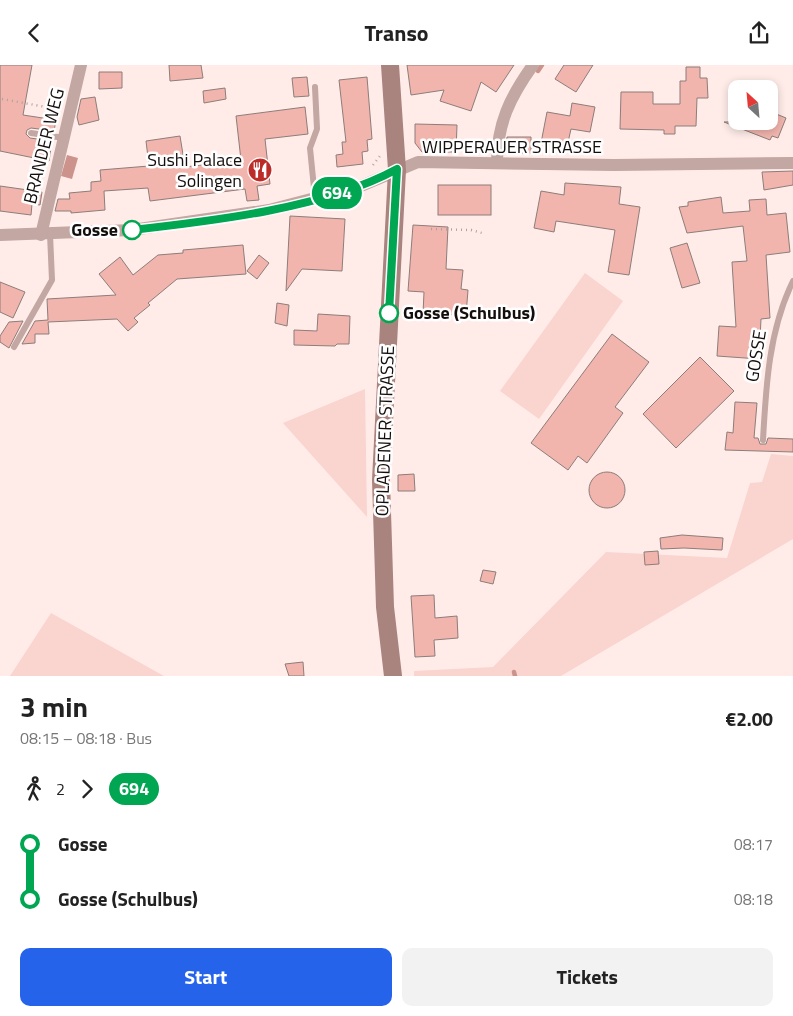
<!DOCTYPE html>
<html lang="en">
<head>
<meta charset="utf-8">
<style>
	body { margin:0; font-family:"Titillium Web",sans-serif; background:#f2f2f2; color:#222; height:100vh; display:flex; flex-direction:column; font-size:19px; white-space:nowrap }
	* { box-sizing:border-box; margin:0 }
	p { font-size:16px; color:#767676 }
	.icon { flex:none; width:28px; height:28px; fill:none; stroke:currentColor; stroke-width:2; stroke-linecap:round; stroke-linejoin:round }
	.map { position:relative; height:611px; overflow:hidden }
	.details { display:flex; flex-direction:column; background:#fff; flex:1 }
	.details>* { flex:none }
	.badge { padding:0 10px; border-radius:16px; font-size:18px; line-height:32px }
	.needle { width:32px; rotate:334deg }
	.controls { position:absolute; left:728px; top:15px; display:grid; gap:10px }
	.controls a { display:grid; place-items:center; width:50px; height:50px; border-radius:10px; background:#fff; box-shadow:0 2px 8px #0003; font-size:25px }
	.map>.badge { position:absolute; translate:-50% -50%; box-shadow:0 0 0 2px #fff }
	.legs { display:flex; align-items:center; gap:8px; height:55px; padding:0 20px; font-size:16px }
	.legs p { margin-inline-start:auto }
	.overview { display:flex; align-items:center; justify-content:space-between; height:85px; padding:0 20px }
	h1 { font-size:28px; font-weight:700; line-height:38px }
	.button { display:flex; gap:10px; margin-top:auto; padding:10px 20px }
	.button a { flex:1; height:58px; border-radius:10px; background:#2563eb; color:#fff; font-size:20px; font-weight:700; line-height:58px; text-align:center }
	.button a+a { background:#f2f2f2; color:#222 }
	ul { padding:0 20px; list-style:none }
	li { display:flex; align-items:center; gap:18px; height:55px; font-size:19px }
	li i { display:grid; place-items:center; width:8px; height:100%; margin:0 6px; background:currentColor }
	li i::after { content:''; width:12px; height:12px; margin:-6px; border:4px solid; border-radius:50%; background:#fff }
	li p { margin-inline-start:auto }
	li:first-child i { background:linear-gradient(#0000 50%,currentColor 0) }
	li:last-child i { background:linear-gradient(currentColor 50%,#0000 0) }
	header { display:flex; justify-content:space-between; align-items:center; height:65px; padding:0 20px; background:#fff; font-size:22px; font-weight:700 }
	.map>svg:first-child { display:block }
</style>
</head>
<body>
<header><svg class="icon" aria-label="back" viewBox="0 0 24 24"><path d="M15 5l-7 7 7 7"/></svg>Transo<svg class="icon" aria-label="share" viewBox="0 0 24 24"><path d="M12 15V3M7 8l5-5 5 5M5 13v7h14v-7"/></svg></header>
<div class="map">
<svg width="793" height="611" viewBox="0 0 793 611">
	<rect width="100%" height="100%" fill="#ffece9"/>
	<g fill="#fad4cf">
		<path d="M585,208l38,28 -84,118 -39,-28z"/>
		<path d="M365,324l2,128 -84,-94z"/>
		<path d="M771,389l22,2v83l-232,137h-147v-5l79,-4 113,-115 121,6 23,-75 12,-1z"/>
		<path d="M51,548l113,63h-154z"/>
	</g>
	<path fill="#cc938c" d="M67,90l11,3 -6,21 -11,-3z"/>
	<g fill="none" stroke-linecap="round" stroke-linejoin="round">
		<g stroke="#cc938c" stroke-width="4.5">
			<path d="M538,6l4,-6"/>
			<path d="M514,607l1,4"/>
		</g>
	</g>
	<g fill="#f1b5ad" stroke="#8d7d7a">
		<path d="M0,0h32l-9,50 33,5 -2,11 -23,-3 -4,2 -1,4 4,4 22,3 -3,20 -49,-10z"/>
		<path d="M169,0h32l2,13 -33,3z"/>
		<path d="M407,0h107l-18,27 -15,-10 -10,29 -31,-10 4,-11 -33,5z"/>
		<path d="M564,0h29l-17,27 -21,-13z"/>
		<path d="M686,2h14v11h7l1,20h-11l-1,28h-21v8h-11v-4l-44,-1 1,-37h32v12h27v-23h6z"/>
		<path d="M99,7h23v16l-23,1z"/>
		<path d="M307,12l2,19 -15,1 -2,-19z"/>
		<path d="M367,12l5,62 -5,1 1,11 -6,1 1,12 -26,3 -1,-12 7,-1 -1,-12h4l-7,-62z"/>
		<path d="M225,23l1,11 -22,4 -1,-12z"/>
		<path d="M95,32l4,23 -20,5 -2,-8 4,-18z"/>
		<path d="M572,38l23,4 -5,25 -19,-3 -4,18 -26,-4 6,-31 23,4z"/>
		<path d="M305,42l3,27 -43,5 5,45 -13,2 2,14 -12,1 -2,-12 -95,12 -2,-13 -44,3 1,19 -34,3v-2h-16l3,-12h12l-1,-6 22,-2v-9l10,-1 -1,-11 49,-4 -3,-25 34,-5 5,31 56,-7 -5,-44z"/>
		<path d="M769,46l17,7 -8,20 -6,-2 -2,4 -46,-18 45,-1z"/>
		<path d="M415,59l42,1 -1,27h-34l-7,-9z"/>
		<path d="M507,72h24v16h-23l-2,-5z"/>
		<path d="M793,106v14l-29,5 -2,-18z"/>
		<path d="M565,118l56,4 -2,17 21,3 -11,68 -21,-3 7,-42 -59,-9 -2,11 -20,-4 7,-37 23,4z"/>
		<rect x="438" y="120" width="53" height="30"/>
		<path d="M0,121l42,6 -2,13 -8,-1 -1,11 -31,-4z"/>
		<path d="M721,132l2,16 27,-2 -1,-11 17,-1 1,16 19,-2 4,39 -24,3 4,63 -9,1 -2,40 -42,-3 2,-30 17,1 -4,-65 15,-1 -4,-35 -56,7 -8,-26 9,-1v-4z"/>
		<path d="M290,151l55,3 -3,52 -40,-2 -16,22z"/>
		<path d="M413,160l35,2 -2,42 17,1 -2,19 7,1 -2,25 -43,-1 1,-22 -16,-1z"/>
		<path d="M687,178l13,40 -18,5 -12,-40z"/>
		<path d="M243,180l3,29 -69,5 -29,24 2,2 -16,13 4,4 -10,9 -11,-12 -69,3 1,12h-14v9l-13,1 13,-23 13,-1 -1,-21 69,-4 -17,-21 21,-17 13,18 25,-20 25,-2v-3z"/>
		<path d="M259,190l10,8 -12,16 -10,-8z"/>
		<path d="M0,217l25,10 -12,26 -13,-6z"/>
		<path d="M277,238l12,2 -2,21 -12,-3z"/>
		<path d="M318,249l32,2 -1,28h-12l-2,2 -41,-1v-15l23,1z"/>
		<path d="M23,256l-14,27 -9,-6v-6l9,-14z"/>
		<path d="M612,269l37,28 -34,45 8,6 -36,50 -9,-7 -10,14 -37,-27z"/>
		<path d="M700,292l34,34 -58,57 -33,-34z"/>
		<path d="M735,337l22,1 -3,35h4l2,6h6l2,-6 25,1v13l-68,-2 2,-18 6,1z"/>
		<circle cx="607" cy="425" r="18"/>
		<path d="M414,409l1,17h-17v-16z"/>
		<path d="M682,470l41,3 -1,12 -38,-2 -23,1 -1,-11z"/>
		<path d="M658,486l1,13 -14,1 -1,-13z"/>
		<path d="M483,505l13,2 -3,12 -13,-3z"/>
		<path d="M434,530l1,23 22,-2 1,22 -24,2 1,16 -20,1 -4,-61z"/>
		<path d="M303,597l1,14h-15l-4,-12z"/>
	</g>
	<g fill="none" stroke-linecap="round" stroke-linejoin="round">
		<g stroke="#afa19e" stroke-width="2.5" stroke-dasharray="1 4" stroke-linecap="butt">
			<path d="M2,34l55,10"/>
			<path d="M373,100l7,-9"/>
			<path d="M431,164l40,1 11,3"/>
		</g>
		<g stroke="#c2a7a3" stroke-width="6">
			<path d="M315,22l2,42 -7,19 5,50"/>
			<path d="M31,68l33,5"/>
			<path d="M14,282l38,-67 -2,-46"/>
			<path d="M763,375c3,-55 6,-110 30,-159"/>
		</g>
		<g stroke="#c2a7a3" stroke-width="12">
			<path d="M497,98c0,-39 13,-66 36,-98"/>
			<path d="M0,170l132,-5 137,-20 92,-24 57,-24 196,3 179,-2"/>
			<path d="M41,170l40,-170"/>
		</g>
		<path stroke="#a9837e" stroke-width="18" d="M390,0l7,105 -16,310 4,127 8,69"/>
	</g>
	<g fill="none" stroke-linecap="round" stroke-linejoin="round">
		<defs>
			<path id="line-1" d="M132,165c81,-9 194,-22 265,-61l-8,144"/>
		</defs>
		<use href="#line-1" stroke="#fff" stroke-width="11"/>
		<use href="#line-1" stroke="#00a651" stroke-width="8"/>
	</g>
	<defs>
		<symbol id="restaurant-disc" viewBox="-11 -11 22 22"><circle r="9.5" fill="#bc2d2a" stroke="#fefefe"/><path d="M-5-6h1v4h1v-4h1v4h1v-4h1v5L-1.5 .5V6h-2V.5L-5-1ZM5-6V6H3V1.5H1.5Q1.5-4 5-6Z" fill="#fff"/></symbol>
	</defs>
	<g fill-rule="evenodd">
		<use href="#restaurant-disc" x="246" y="91" width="28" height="28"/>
	</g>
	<g fill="#fff" stroke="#00a651" stroke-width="2.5">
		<circle cx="132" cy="165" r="9"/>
		<circle cx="389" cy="248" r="9"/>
	</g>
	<g text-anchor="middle" stroke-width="5" stroke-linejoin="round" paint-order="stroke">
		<g font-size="18" fill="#130d0c" stroke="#fefefe">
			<text transform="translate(44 81) rotate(-76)" y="6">BRANDER WEG</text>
			<text x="512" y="88">WIPPERAUER STRASSE</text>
			<text transform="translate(756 291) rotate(-81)" y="6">GOSSE</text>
			<text transform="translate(385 366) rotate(-88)" y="6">OPLADENER STRASSE</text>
		</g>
		<g font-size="18" fill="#130d0c" stroke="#fefefe" text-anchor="end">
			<text x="242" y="101">Sushi Palace<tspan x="242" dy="21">Solingen</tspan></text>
		</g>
		<g font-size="18" font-weight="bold" fill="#130d0c" stroke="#fefefe" text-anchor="end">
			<text x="118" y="171">Gosse</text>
			<text x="403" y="254" text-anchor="start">Gosse (Schulbus)</text>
		</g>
	</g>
</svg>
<div class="controls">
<a><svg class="needle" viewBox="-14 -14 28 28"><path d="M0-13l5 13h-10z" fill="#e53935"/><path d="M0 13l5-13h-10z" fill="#767676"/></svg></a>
</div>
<b class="badge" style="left:337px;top:128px;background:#00a651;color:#fff">694</b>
</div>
<section class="details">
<div class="overview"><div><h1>3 min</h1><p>08:15 – 08:18 · Bus</p></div><b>€2.00</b></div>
<div class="legs"><svg class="icon" aria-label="walk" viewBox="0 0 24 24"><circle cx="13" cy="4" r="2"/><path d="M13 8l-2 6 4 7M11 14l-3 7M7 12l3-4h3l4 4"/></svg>2<svg class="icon" aria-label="forward" viewBox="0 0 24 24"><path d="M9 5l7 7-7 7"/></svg><b class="badge" style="background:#00a651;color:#fff">694</b></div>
<ul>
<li><i style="color:#00a651"></i><b>Gosse</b><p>08:17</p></li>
<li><i style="color:#00a651"></i><b>Gosse (Schulbus)</b><p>08:18</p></li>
</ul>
<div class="button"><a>Start</a><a>Tickets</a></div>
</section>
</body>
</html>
